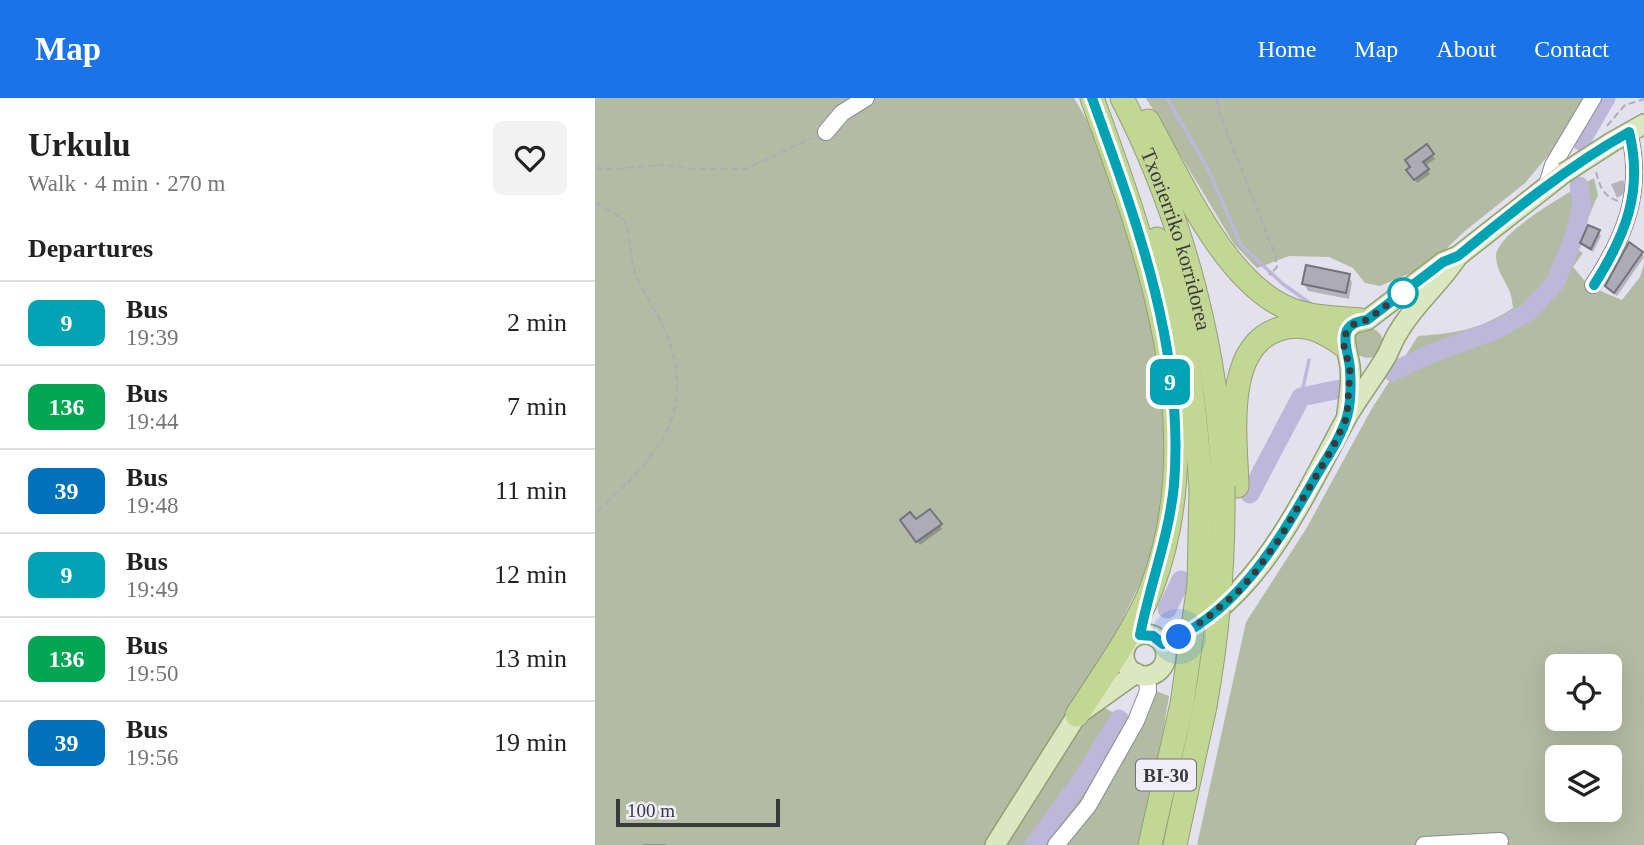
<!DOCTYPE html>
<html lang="en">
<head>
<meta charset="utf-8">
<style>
	body { margin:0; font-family:Georgia,serif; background:#f2f2f2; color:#222; height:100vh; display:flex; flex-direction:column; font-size:26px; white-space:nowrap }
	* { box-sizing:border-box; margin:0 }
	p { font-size:23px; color:#767676 }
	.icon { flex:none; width:38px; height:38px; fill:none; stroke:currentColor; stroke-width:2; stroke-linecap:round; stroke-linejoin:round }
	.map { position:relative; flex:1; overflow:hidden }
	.details { display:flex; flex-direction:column; background:#fff; width:595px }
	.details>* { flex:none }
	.badge { padding:0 14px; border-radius:10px; font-size:24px; line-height:46px }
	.fabs { position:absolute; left:950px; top:556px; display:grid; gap:14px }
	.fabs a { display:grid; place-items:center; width:77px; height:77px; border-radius:10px; background:#fff; box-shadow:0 7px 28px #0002; font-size:35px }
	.scale { position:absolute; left:21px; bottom:18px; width:164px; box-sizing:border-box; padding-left:7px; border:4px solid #3a3a3e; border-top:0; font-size:19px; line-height:24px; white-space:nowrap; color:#3a3a3e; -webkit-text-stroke:5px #f0eefa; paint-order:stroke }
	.you { position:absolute; width:35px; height:35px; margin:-18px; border:5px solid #fff; border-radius:50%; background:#1a73e8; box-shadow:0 0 0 10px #1a73e833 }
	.map>.badge { position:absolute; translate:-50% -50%; box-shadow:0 0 0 4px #fff }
	h2 { padding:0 28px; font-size:26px; line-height:63px }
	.round { display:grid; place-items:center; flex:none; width:74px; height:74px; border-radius:10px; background:#f2f2f2 }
	.headline { display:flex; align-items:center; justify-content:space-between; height:119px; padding:0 28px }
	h1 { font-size:33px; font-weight:600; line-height:52px }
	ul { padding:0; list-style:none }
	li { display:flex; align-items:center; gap:21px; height:84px; padding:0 28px; border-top:2px solid #e0e0e0 }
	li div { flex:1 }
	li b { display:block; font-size:26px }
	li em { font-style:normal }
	li .badge { min-width:77px; font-weight:700; text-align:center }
	header { display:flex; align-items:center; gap:42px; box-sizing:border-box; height:98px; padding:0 35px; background:#1a73e8; color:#fff }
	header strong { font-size:33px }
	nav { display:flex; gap:38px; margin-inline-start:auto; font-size:24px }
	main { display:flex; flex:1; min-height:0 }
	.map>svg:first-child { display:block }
</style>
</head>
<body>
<header>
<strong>Map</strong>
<nav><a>Home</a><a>Map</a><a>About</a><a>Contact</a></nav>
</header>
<main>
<section class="details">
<div class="headline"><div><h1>Urkulu</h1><p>Walk · 4 min · 270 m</p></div><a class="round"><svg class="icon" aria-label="heart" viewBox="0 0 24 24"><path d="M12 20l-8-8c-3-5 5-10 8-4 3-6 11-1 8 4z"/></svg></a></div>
<h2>Departures</h2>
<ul>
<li><span class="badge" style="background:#00a3b4;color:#fff">9</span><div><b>Bus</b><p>19:39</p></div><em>2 min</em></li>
<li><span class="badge" style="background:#00a651;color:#fff">136</span><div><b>Bus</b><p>19:44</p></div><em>7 min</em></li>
<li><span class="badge" style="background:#0072bc;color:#fff">39</span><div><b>Bus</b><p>19:48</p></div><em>11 min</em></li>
<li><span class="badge" style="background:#00a3b4;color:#fff">9</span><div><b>Bus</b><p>19:49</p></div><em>12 min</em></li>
<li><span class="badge" style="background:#00a651;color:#fff">136</span><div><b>Bus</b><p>19:50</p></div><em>13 min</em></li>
<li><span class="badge" style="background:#0072bc;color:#fff">39</span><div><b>Bus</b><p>19:56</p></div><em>19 min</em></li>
</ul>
</section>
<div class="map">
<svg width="1049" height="747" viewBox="0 0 1049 747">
	<rect width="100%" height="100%" fill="#e3e1ed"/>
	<g fill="#b3bba3" fill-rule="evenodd">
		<path d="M0,0h479l14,24 39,107 21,73 20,130 -10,102 -15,43 -25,52 -39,65 61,33 16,-36 13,5 -25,149h-549z"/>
		<path d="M551,0h438l-33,54 -26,31 -60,48 -37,35 -48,20 -15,-3 -12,-15 -24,-11 -40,-1 -32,12 -23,-24z"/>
		<path d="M999,80l4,17 -23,53 8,5 -10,14 16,19 33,14 18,-23 4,-13v581h-447l49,-223 60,-93 65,-119 47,-74c40,-3 60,-6 95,-28 -1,-5 -1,-11 -3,-16 -5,-12 -14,-22 -14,-36 1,-24 77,-66 98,-78zM962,569h53v52h-53zM962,660h53v52h-53z"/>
		<circle cx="773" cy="245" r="15"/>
	</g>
	<g fill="#0003">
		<path d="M832,49l8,12 -10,7 5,8 -13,9 -8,-13z"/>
		<path d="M1028,82l2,4 -1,10 -7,4 -6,-14z"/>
		<path d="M1003,134l3,4 -8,16 -9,-5 -2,-4z"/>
		<path d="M1047,155l2,4 -27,39 -8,-6 -2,-4z"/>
		<path d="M753,177l4,7 -3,17 -41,-8 -4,-7z"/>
		<path d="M320,424l25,3 2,4 -22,16 -16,-21z"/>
		<path d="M48,746h22l1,1h-23z"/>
	</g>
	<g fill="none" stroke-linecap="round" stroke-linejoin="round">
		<g stroke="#bdb7d9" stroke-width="3.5">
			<path d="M572,0l40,69 34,78 42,39 28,20"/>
			<path d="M706,299l8,-37"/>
		</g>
		<g stroke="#bdb7d9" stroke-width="19">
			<path d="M986,43l25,-43"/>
			<path d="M797,274l38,-18 68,-25 30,-17 27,-29 18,-43 9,-34 -3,-20"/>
			<path d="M655,396l51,-97 39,-8"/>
			<path d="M572,511l14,-29"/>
			<path d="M439,747l48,-66 37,-60"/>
		</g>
	</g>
	<g fill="#adabb6" stroke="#74727c" stroke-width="2">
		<path d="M832,46l7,10 -11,8 6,7 -15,11 -8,-10 4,-3 -5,-7z"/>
		<path d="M993,127l12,5 -9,19 -11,-6z"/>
		<path d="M1034,144l14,10 -29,41 -9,-7z"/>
		<path d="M711,167l44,9 -4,19 -44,-9z"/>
		<path d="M335,411l12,15 -26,18 -16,-22 10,-8 6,7z"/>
	</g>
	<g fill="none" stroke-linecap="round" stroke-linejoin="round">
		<defs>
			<g id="minor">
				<path d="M231,34l16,-19 24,-15"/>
				<path d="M952,87l6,-20 40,-67"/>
				<path d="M998,187c32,-48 51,-94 36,-153"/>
				<path d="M461,747l32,-39 48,-85 12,-30 -1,-16"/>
				<path d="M829,747l76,-4"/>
			</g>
			<g id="major">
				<path d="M1017,44l32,-18"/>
				<path d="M752,315c2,-15 5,-31 3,-46 -2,-20 -17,-43 17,-47l76,-58 15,-6 106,-83"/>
				<circle cx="550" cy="557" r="21"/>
				<path d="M568,546c96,-41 137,-141 184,-227 12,-21 28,-41 40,-62 4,-8 7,-17 12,-24 16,-28 42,-48 59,-75"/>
				<path d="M400,747l82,-130 59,-42"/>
			</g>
			<g id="highway">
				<path id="s1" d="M527,0c61,118 97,255 101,388"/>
				<path d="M553,23c33,59 77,164 144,189 22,8 46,8 69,10"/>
				<path d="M562,141c28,80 38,165 44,250"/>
				<path d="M642,388c-1,-46 -15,-139 42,-157 25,-8 45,2 65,17"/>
				<path d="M482,617c25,-39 59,-86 75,-128 60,-159 -5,-339 -60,-489"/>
				<path d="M555,747l32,-141"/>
				<path d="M580,747l30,-139"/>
			</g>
		</defs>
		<use href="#minor" stroke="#8c8a95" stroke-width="18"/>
		<use href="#major" stroke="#93a076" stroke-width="22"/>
		<use href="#highway" stroke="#93a076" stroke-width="25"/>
		<g stroke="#aeadb6" stroke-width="2" stroke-dasharray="7 3.5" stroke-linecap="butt">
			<path d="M622,0l2,14 56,142 2,13 -8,8"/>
			<path d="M1012,28l18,-21 19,-6"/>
			<path d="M0,70l20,1 48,-4 33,4h49l67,-31"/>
			<path d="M1001,74c4,15 7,24 22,29"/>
			<path d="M0,104l30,18c6,19 5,40 12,58 9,19 22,37 30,57 31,83 -14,125 -72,178"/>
		</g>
		<use href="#minor" stroke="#fff" stroke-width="16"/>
		<use href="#major" stroke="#dbe7bf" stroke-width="19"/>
		<use href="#highway" stroke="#c3d794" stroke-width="23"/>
		<defs>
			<path id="major-bridge" d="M969,75l48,-31"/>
			<g id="highway-bridge">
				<path d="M587,606l17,-120 2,-95"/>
				<path d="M610,608c13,-72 19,-146 18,-220"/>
			</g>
		</defs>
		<use href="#major-bridge" stroke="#93a076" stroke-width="22" stroke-linecap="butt"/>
		<use href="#highway-bridge" stroke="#93a076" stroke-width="25" stroke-linecap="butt"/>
		<use href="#major-bridge" stroke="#dbe7bf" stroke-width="19"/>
		<use href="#highway-bridge" stroke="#c3d794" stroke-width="23"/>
	</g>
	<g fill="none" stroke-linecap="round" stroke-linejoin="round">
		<defs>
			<path id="line" d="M497,0c45,124 93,253 82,387 -5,52 -24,99 -34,150l13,1 10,8c72,-30 112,-96 149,-161 12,-21 28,-43 35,-66 4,-14 4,-33 3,-48 -1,-20 -17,-45 17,-49l76,-58 15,-6c55,-45 109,-89 171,-124 15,59 -4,104 -35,153"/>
		</defs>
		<use href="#line" stroke="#fff" stroke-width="16"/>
		<use href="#line" stroke="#00a3b4" stroke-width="10"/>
		<path stroke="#3a3a3e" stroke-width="7" stroke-dasharray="0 12.6" d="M584,539l28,-19 33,-28 17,-20 23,-32 53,-91 14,-30 3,-48 -6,-23 2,-13 9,-10 12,-3 36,-27"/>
	</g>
	<circle fill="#fff" stroke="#00a3b4" stroke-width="3.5" cx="808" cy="195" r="14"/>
	<g text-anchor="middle" stroke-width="5" stroke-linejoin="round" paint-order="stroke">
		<rect fill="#f0eefa" stroke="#717076" stroke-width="2" x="541" y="661.5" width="60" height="31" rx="5"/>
		<g font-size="19" font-weight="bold" fill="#3a3a3e">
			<text x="571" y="684">BI-30</text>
		</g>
		<g font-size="21" fill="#3a3a3e" stroke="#f0eefa">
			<text dy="7" stroke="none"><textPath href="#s1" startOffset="152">Txorierriko korridorea</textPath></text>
		</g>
	</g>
</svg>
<div class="fabs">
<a><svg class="icon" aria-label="locate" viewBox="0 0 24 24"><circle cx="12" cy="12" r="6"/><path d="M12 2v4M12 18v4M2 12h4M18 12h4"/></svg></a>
<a><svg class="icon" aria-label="layers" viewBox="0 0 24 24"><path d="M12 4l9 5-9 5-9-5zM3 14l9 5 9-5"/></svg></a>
</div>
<div class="scale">100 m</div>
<div class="you" style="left:584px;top:539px"></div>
<b class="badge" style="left:575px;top:284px;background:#00a3b4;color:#fff">9</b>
</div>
</main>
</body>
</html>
